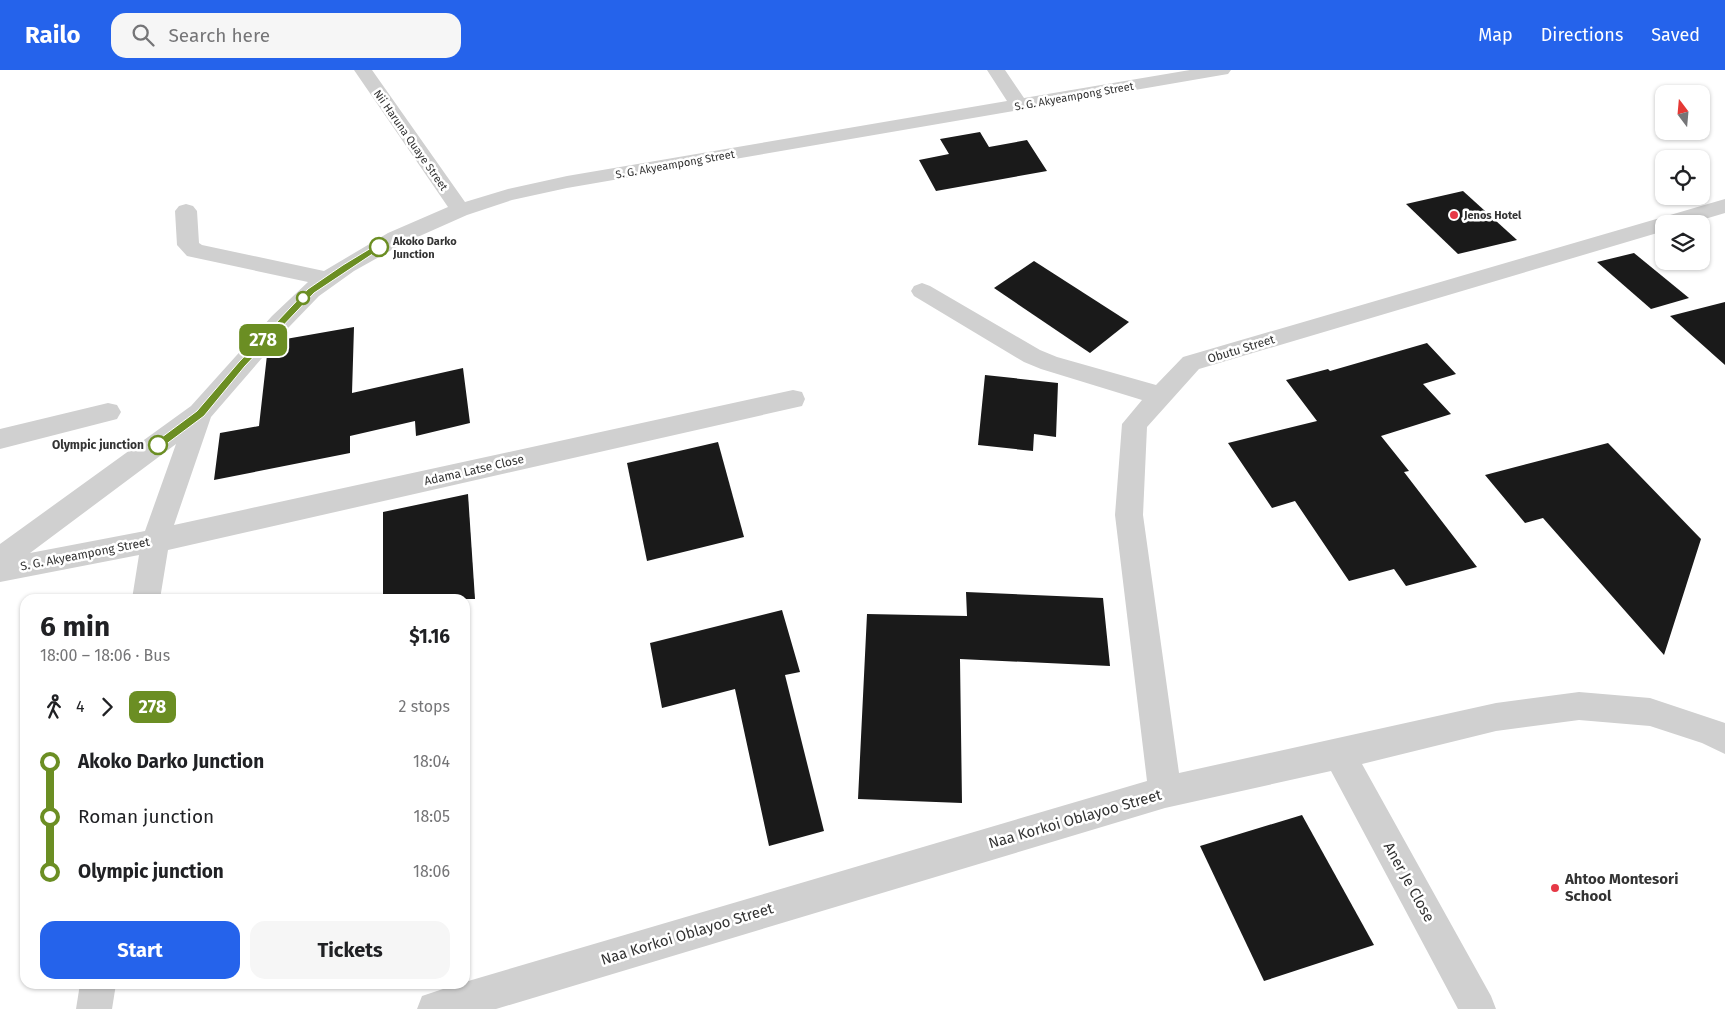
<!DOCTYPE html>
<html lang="en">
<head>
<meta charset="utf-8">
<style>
	body { margin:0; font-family:"Fira Sans",sans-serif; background:#f6f6f6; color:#202124; height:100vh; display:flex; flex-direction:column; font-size:19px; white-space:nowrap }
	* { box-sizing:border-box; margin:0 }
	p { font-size:16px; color:#757577 }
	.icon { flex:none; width:28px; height:28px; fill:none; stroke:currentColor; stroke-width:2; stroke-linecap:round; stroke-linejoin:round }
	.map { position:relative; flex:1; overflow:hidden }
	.panel { position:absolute; left:20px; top:524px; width:450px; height:395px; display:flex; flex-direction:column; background:#fff; border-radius:15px; box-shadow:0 1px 4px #0004 }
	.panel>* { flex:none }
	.badge { padding:0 10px; border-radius:8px; font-size:18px; line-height:32px }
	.needle { width:32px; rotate:344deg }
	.controls { position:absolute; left:1655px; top:15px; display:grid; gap:10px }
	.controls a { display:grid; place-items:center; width:55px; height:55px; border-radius:10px; background:#fff; box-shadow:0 1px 4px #0004; font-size:25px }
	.map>.badge { position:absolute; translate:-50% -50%; box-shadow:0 0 0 2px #fff }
	.legs { display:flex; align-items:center; gap:8px; height:55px; padding:0 20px; font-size:16px }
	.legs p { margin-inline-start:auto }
	.headline { display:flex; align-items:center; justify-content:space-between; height:85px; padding:0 20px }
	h1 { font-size:28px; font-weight:700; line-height:38px }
	.button { display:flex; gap:10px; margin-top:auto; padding:10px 20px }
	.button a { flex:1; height:58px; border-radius:15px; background:#2563eb; color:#fff; font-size:20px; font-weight:700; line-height:58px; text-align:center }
	.button a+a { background:#f6f6f6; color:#202124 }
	ul { padding:0 20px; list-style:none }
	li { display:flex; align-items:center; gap:18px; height:55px; font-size:19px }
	li i { display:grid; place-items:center; width:8px; height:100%; margin:0 6px; background:currentColor }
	li i::after { content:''; width:12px; height:12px; margin:-6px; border:4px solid; border-radius:50%; background:#fff }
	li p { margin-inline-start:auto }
	li:first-child i { background:linear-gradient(#0000 50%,currentColor 0) }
	li:last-child i { background:linear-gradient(currentColor 50%,#0000 0) }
	header { display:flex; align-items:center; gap:30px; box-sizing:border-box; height:70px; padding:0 25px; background:#2563eb; color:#fff }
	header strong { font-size:24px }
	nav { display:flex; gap:28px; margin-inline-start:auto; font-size:18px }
	.search { width:350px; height:45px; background:#f6f6f6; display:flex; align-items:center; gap:12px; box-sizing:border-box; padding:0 18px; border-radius:15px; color:#757577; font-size:19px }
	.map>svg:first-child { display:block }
</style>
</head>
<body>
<header>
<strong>Railo</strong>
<div class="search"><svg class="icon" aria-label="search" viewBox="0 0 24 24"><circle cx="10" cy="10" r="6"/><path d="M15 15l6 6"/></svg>Search here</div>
<nav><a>Map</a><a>Directions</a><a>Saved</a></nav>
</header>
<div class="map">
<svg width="1725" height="939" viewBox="0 0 1725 939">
	<rect width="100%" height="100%" fill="#fff"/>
	<g fill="#1a1a1a">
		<path d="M980,62l9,15 38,-7 20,31 -111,20 -17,-31 30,-6 -9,-15z"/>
		<path d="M1463,121l54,49 -59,14 -52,-50z"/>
		<path d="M1634,183l55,45 -38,11 -54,-47z"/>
		<path d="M1034,191l95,61 -39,31 -96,-65z"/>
		<path d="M1725,232v63l-55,-49z"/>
		<path d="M354,257l-2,66 111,-25 7,55 -54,13 -1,-15 -65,15v17l-136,27 6,-47 39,-7 8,-71 13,-15z"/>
		<path d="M1427,273l29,31 -33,10 28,30 -70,22 28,35 -5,1 73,95 -71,19 -12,-17 -45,12 -54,-80 -23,7 -44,-65 89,-22 -31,-41 42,-11 2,2z"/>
		<path d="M985,305l73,8 -2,54 -22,-3 -1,17 -55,-6z"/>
		<path d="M718,372l26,95 -97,24 -20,-98z"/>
		<path d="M1608,373l93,96 -37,116 -121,-137 -18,5 -40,-48z"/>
		<path d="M468,424l7,105h-92v-87z"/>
		<path d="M966,522l137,6 7,68 -150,-7 2,144 -104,-4 9,-185 100,2z"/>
		<path d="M782,540l18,62 -15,3 39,156 -55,15 -34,-157 -73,19 -12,-65z"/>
		<path d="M1302,745l72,130 -110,36 -64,-135z"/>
	</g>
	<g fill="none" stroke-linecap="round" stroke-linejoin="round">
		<g fill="#d0d0d0" fill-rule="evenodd">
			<path d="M354,0h18l93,132 43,-13 59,-13 440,-75 -20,-31h18l19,28 166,-28h41l-3,4 -6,1 -655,113 -55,12 -45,15 -63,28 -50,28 -35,25 -31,32 -77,89 -37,108 619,-135 9,2 3,7 -3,7 -634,144 -8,49h-28l7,-44 -139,27v-38l191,-138 81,-90 36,-34 -121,-26 -10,-11 -2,-34 4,-5 7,-2 7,2 4,5 2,32 3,2 122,26 64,-38 60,-26zM176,374l-31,87 -115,22z"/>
			<path d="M1725,129v14l-37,11h-24v7l-465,138 -52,58 -4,88 36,258 317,-70 83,-11 71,6 75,25v31l-23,-11 -52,-17 -71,-6 -83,11 -134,33 129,232 5,13h-38l-127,-238 -166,37 -669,201h-79l5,-13 36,-12h7v-2l682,-201 -32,-266 7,-91 20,-24 -101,-31 -17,-7 -110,-66 -3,-5 3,-5 8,-3 8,3 110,64 17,7 99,28 27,-28z"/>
			<path d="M108,333l9,2 4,7 -4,7 -117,30v-20z"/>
			<path d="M80,914h36l-4,25h-36z"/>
		</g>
	</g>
	<path fill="#6b8e23" stroke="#fff" d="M376,175l7,2 -69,46 -69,73 -41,50 -43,32h-7v-5l43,-32 42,-49 69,-73 35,-24z"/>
	<g fill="#e63946" stroke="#fff" stroke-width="2">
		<circle cx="1454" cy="145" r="5"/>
		<circle cx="1555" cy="818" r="5"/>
	</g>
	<g fill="#fff" stroke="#6b8e23" stroke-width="2.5">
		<circle cx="379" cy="177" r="9"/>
		<circle cx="303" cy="228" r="6"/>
		<circle cx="158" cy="375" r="9"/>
	</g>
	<g text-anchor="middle" stroke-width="5" stroke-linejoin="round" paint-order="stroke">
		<g font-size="11" fill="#333" stroke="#fff">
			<text transform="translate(1074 26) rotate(-10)" y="4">S. G. Akyeampong Street</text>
			<text transform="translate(411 70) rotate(55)" y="4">Nii Haruna Quaye Street</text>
			<text transform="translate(675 94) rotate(-10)" y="4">S. G. Akyeampong Street</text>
		</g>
		<g font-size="11" font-weight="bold" fill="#333" stroke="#fff" text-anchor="start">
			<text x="1464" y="149">Jenos Hotel</text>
		</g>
		<g font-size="11" font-weight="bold" fill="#333" stroke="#fff" text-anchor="start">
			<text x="393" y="175">Akoko Darko<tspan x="393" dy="13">Junction</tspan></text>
		</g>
		<g font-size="12" fill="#333" stroke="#fff">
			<text transform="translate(1241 279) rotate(-17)" y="4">Obutu Street</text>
			<text transform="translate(474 400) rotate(-13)" y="4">Adama Latse Close</text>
			<text transform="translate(85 484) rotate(-11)" y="4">S. G. Akyeampong Street</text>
		</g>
		<g font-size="12" font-weight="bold" fill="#333" stroke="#fff" text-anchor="end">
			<text x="144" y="379">Olympic junction</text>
		</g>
		<g font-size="15" fill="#333" stroke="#fff">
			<text transform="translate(1075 749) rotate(-16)" y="5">Naa Korkoi Oblayoo Street</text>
			<text transform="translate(1409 812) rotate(61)" y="5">Aner Je Close</text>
			<text transform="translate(687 864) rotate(-17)" y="5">Naa Korkoi Oblayoo Street</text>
		</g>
		<g font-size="15" font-weight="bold" fill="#333" stroke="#fff" text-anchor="start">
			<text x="1565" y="814">Ahtoo Montesori<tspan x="1565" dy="17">School</tspan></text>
		</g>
	</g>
</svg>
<div class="controls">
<a><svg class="needle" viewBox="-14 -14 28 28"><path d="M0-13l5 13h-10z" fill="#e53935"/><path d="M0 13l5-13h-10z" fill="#757577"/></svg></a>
<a><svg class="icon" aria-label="locate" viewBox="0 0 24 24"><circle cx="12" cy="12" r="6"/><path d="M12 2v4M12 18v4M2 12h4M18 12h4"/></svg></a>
<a><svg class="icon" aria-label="layers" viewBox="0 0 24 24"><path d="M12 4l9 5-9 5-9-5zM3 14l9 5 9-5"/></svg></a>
</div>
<b class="badge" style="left:263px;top:270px;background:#6b8e23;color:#fff">278</b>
<section class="panel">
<div class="headline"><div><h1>6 min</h1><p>18:00 – 18:06 · Bus</p></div><b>$1.16</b></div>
<div class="legs"><svg class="icon" aria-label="walk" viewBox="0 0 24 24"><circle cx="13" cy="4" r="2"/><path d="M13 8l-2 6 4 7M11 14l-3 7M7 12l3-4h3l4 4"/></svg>4<svg class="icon" aria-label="forward" viewBox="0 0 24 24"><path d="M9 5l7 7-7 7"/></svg><b class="badge" style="background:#6b8e23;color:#fff">278</b><p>2 stops</p></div>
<ul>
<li><i style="color:#6b8e23"></i><b>Akoko Darko Junction</b><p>18:04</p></li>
<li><i style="color:#6b8e23"></i><span>Roman junction</span><p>18:05</p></li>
<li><i style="color:#6b8e23"></i><b>Olympic junction</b><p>18:06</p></li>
</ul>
<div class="button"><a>Start</a><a>Tickets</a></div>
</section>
</div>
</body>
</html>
